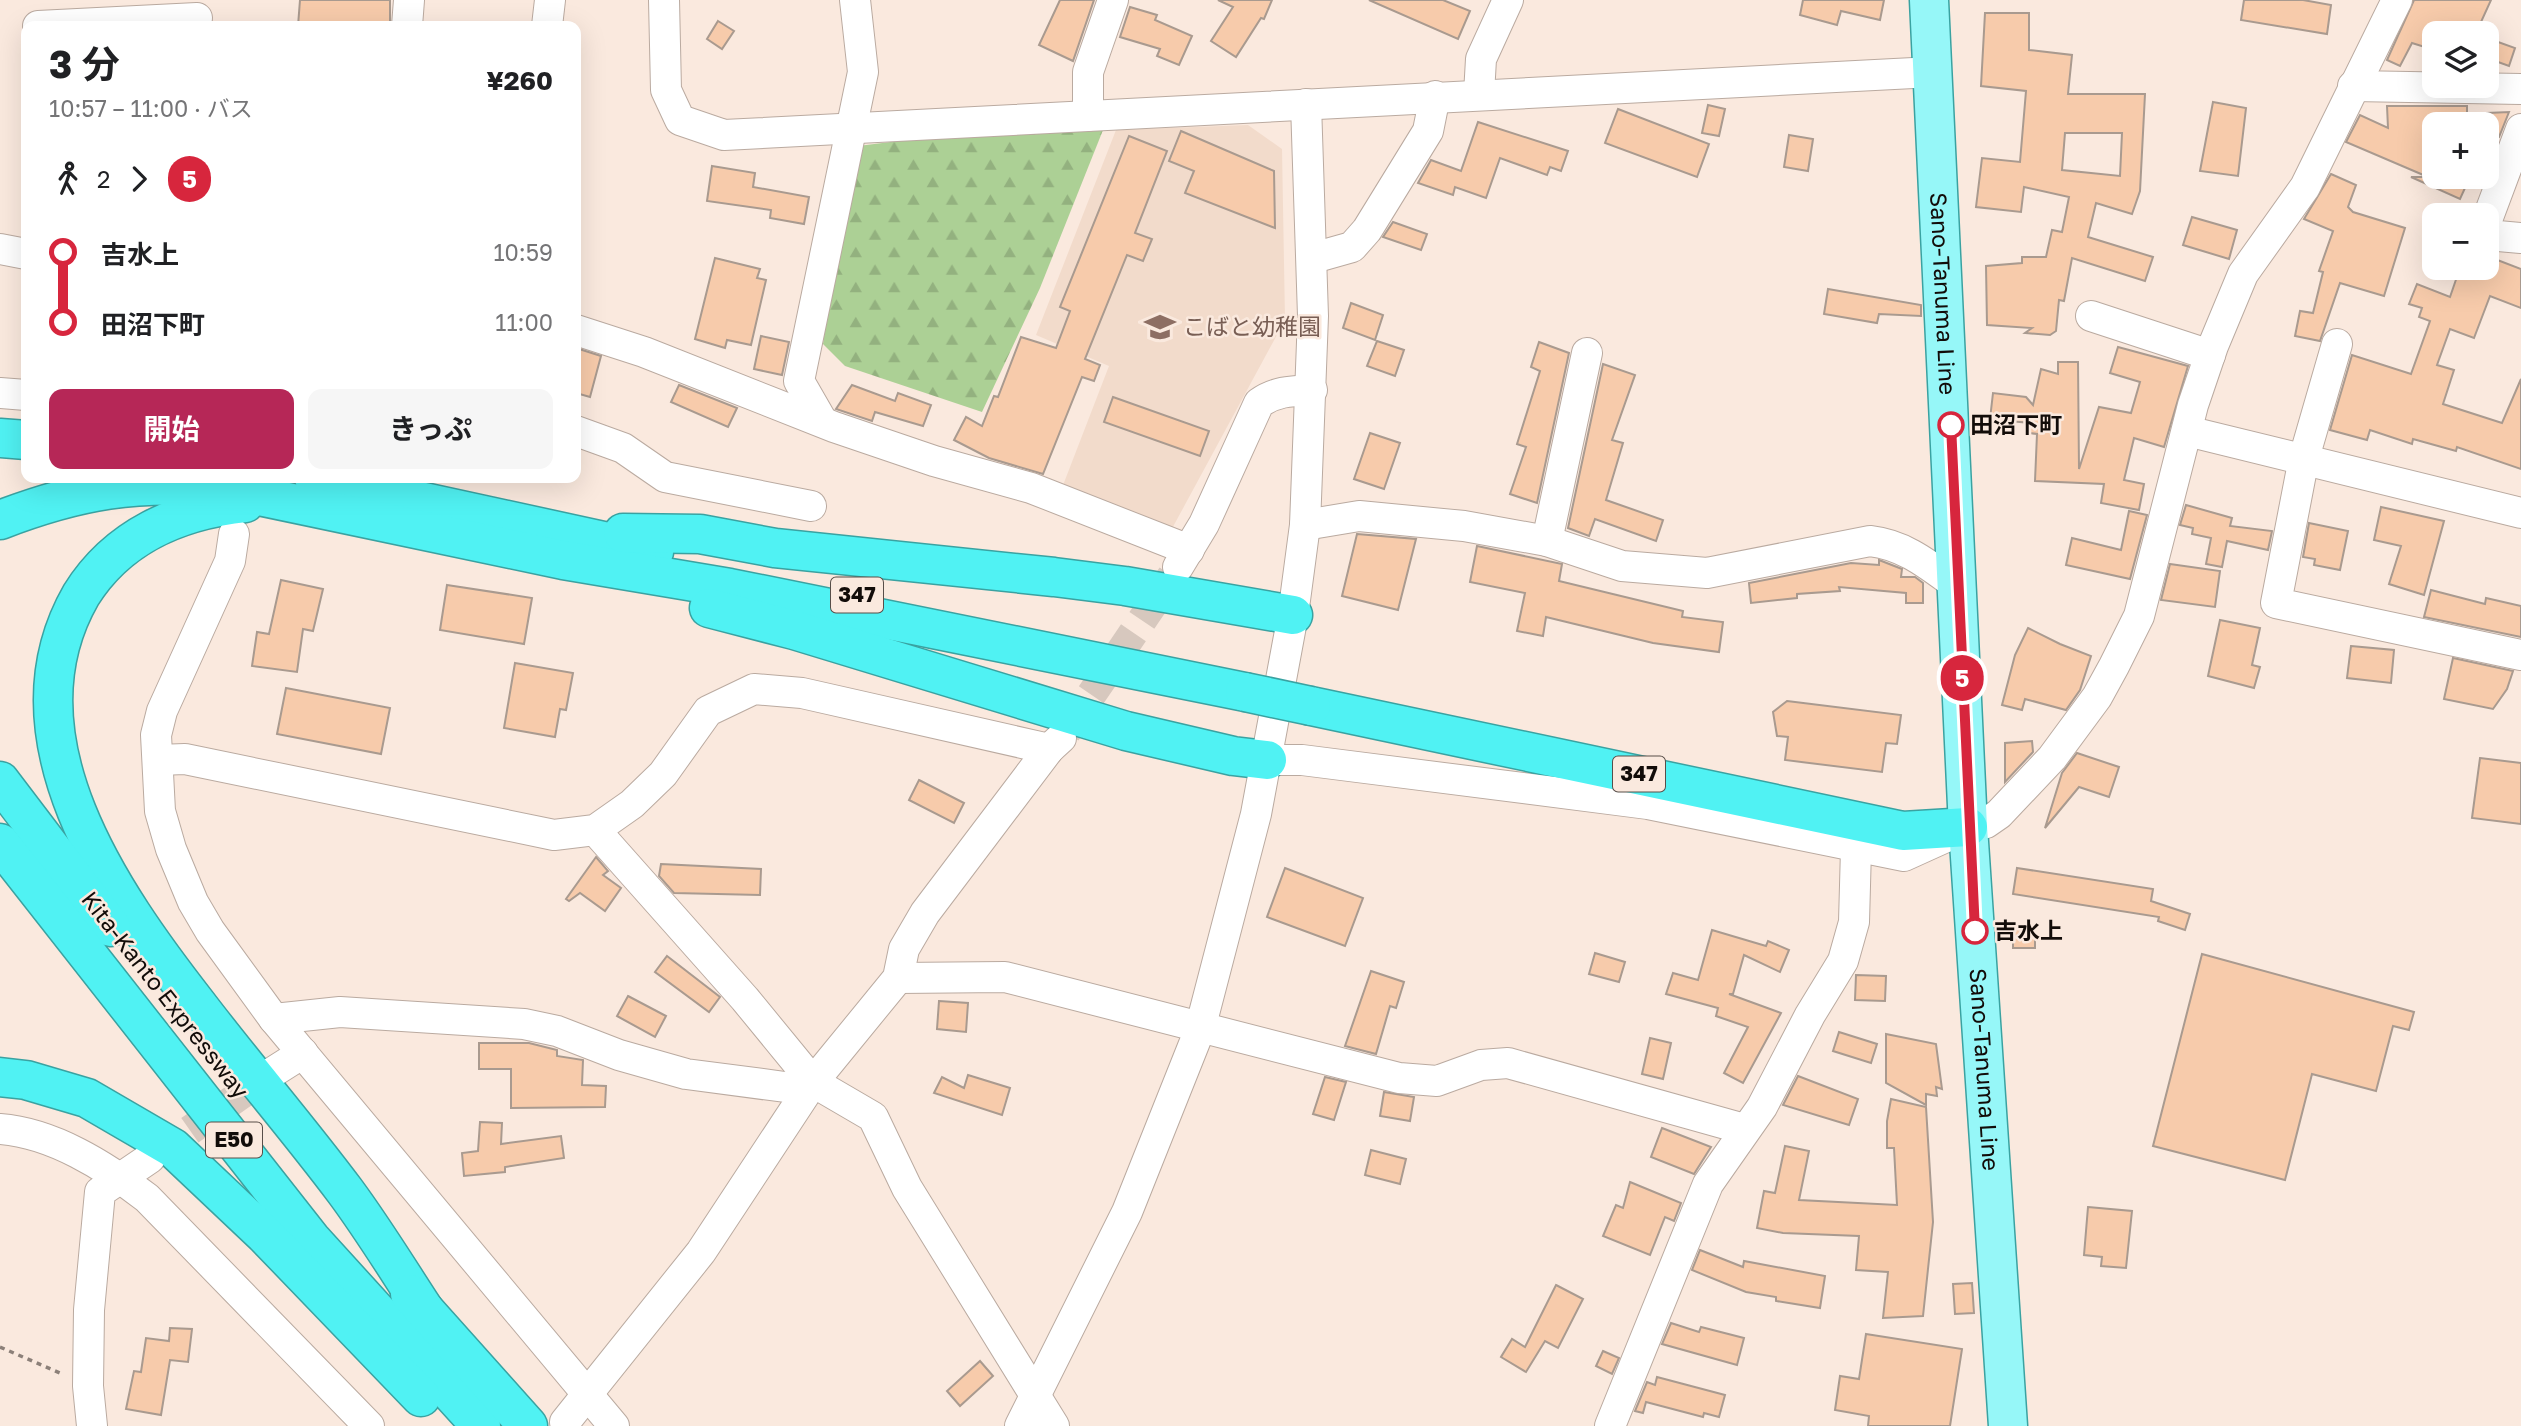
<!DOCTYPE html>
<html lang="ja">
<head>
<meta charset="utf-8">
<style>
	body { margin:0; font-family:"Golos Text","Noto Sans JP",sans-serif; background:#f6f6f6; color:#202124; height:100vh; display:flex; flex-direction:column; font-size:26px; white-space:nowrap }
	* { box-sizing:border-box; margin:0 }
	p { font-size:23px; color:#757577 }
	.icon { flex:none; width:38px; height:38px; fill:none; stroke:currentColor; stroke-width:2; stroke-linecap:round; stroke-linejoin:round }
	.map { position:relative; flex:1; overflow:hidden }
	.details { position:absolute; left:21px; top:21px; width:560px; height:462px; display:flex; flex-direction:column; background:#fff; border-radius:14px; box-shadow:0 7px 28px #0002 }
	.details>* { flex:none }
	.badge { padding:0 14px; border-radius:23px; font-size:24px; line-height:46px }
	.fabs { position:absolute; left:2422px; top:21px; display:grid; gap:14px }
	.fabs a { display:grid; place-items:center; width:77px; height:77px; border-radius:14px; background:#fff; box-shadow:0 7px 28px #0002; font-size:35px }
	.map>.badge { position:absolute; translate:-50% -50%; box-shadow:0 0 0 4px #fff }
	.legs { display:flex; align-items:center; gap:10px; height:77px; padding:0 28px; font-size:23px }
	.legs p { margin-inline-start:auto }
	.overview { display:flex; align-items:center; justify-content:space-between; height:119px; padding:0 28px }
	h1 { font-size:38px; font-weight:700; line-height:52px }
	.button { display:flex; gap:14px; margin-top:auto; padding:14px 28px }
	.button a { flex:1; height:80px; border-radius:14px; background:#b62757; color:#fff; font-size:28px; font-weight:700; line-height:80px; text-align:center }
	.button a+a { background:#f6f6f6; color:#202124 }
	ul { padding:0 28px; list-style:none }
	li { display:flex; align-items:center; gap:24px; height:70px; font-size:26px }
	li i { display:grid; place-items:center; width:10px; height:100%; margin:0 9px; background:currentColor }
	li i::after { content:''; width:18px; height:18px; margin:-9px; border:5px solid; border-radius:50%; background:#fff }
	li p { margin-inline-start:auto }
	li:first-child i { background:linear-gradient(#0000 50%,currentColor 0) }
	li:last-child i { background:linear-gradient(currentColor 50%,#0000 0) }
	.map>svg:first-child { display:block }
</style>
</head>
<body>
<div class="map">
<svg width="2521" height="1426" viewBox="0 0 2521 1426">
	<defs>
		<pattern id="forest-firs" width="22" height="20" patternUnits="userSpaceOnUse" patternTransform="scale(1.75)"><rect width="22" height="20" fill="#acd095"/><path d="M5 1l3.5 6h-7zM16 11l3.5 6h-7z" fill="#93b17f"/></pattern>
	</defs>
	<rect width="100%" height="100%" fill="#fae9de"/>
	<path fill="#f2dbcb" d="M1248,125l34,24 3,171 -117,216 -108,-43 49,-127 -73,-31 80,-205z"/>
	<path fill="url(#forest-firs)" d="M1109,115l-69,173 -58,124 -137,-46 -22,-22 27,-197z"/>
	<g fill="#f7cbab" stroke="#a99a8f" stroke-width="2" fill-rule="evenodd">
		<path d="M300,0h90v26h-92z"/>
		<path d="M1060,0h34l-21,61 -34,-16z"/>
		<path d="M1218,0h54l-8,19 -3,-1 -25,39 -25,-16 22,-34z"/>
		<path d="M1369,0h74l27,11 -12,28z"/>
		<path d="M1803,0h81l-4,20 -39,-9 -4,14 -37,-10z"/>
		<path d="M2244,0h59l28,5 -4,29 -86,-14z"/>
		<path d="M2414,0h77l-15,33h-42v17l-22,-7 -12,23 -13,-6z"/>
		<path d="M1130,7l27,8 -2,5 37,16 -13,29 -22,-9 3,-7 -40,-12z"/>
		<path d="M1985,13h44v37l43,5 -4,39h77l-5,97 -8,23 -36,-11 -8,34 65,20 -8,24 -73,-23 -8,43 -5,-1 -3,31 -6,4 -25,-2 7,-5 -45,-3 -1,-59 36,-3v-6h24l6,-27 10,2 7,-35 -45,-10 -3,25 -45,-5 6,-49 38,4 6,-71 -45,-5zM2065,133h57l-2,43 -58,-6z"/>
		<path d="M718,21l16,10 -12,18 -15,-10z"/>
		<path d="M2487,38l28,10 -6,18 -22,-8z"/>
		<path d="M2213,102l33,6 -8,68 -38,-5z"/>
		<path d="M1708,105l17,4 -6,27 -17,-3z"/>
		<path d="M2387,106h80v18h-33v53h36l-10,22 -49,-22h17l-82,-35 14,-27 28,13z"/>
		<path d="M1618,109l91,35 -12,33 -92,-34z"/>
		<path d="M2509,112l-10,25h-12v-24z"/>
		<path d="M1478,122l90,29 -7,20 -11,-4 -3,8 -47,-17 -14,40 -31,-11 -2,8 -35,-12 13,-23 30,11z"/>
		<path d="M1181,131l93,40 1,57 -90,-35 9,-22 -25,-10z"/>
		<path d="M1789,135l24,4 -5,32 -24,-4z"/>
		<path d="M1129,136l38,15 -32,82 17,6 -9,22 -16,-6 -42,104 15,6 -6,16 -12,-4 -39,97 -54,-16 -35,-18 12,-23 16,9 12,-30 4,1 23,-60 35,11 14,-37 -10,-4z"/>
		<path d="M712,166l43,7 -2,14 56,10 -5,27 -34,-6 1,-8 -64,-9z"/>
		<path d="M2331,174l25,11 -8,22 5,5 52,16 -21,68 -44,-13 -20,58 -25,-5 5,-25 13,2 10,-41 -4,-1 14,-40 -29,-12z"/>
		<path d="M2192,217l45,13 -8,29 -46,-14z"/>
		<path d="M1393,222l34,12 -6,16 -38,-13z"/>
		<path d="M2487,256l34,13v39l-31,-12 -16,42 -24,-9 -13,36 17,5 -11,34 59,19 19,-44v90l-64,-22 -1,4 -43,-12 -1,5 -42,-14 -3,10 -37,-10 22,-75 59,19 19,-53 -11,-4 3,-9 -13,-4 8,-20 33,13 10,-29h27z"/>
		<path d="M715,258l45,11 -3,9 9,2 -15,65 -24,-5 -2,8 -30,-9z"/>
		<path d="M1828,289l93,16v11l-42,-2 -2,9 -53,-9z"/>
		<path d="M1351,303l32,12 -8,25 -32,-12z"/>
		<path d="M761,336l28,6 -7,33 -28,-6z"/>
		<path d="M1377,341l27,9 -9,26 -28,-10z"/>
		<path d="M1539,342l30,11 -32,150 -27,-9 16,-47 -9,-3 23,-73 -9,-4z"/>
		<path d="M2118,347l70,19 -24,81 -30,-9 -10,42 20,4 -5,26 -38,-7 3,-19 -69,-3 2,-47 -8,-1 1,-10 -40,-4 3,-26 33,4 7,8 8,-36 17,5v-12h20l1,107 20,-62 32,6 9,-31 -30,-9z"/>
		<path d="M576,348l25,8 -11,41 -14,-4z"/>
		<path d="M1603,364l32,11 -23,65 11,3 -17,57 57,20 -7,21 -61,-22 -6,17 -21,-8z"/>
		<path d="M679,385l58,23 -9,19 -57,-25z"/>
		<path d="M852,385l43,16 3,-8 33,12 -8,21 -48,-14 -3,9 -36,-12z"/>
		<path d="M1113,397l96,34 -9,25 -96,-34z"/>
		<path d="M1370,433l30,10 -16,46 -30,-10z"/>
		<path d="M2186,505l46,13 -2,8 42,5 -4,19 -41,-9 -5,26 -16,-3 5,-26 -19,-4 1,-6 -13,-3z"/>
		<path d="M2381,507l63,14 -20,74 -35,-11 12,-38 -27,-6z"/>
		<path d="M2129,511l18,4 -17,64 -64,-14 6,-27 49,12z"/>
		<path d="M2309,523l39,8 -8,39 -26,-5 1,-6 -12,-2z"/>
		<path d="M1357,534l59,5 -18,71 -56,-14z"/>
		<path d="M1477,546l85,18 -3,17 124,30 -1,6 41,5 -4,30 -66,-9 -107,-26 -3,19 -26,-5 8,-38 -55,-11z"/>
		<path d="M1879,560l23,9 -1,8h14l8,6v20h-17v-10l-67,-6 1,4 -43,3v4l-46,5 -2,-20 102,-20 28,2z"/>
		<path d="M2170,564l50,7 -5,36 -54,-7z"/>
		<path d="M281,580l42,9 -10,42 -10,-2 -6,43 -45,-6 5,-34 12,2z"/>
		<path d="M447,585l85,13 -8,46 -84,-14z"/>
		<path d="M2431,590l54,14 1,-6 35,8v31l-97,-20z"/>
		<path d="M2220,620l40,8 -8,37 8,2 -6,21 -46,-12z"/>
		<path d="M2028,628l32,16 31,12 -11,34 -14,20 -41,-11 -3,11 -20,-5 13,-50z"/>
		<path d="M2351,646l43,4 -3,33 -44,-5z"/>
		<path d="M2453,658l60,13 -6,18 -14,20 -49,-10z"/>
		<path d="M515,663l58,10 -7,37 -6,-1 -5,28 -51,-9z"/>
		<path d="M286,688l104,20 -9,46 -104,-20z"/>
		<path d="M1787,701l114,14 -4,29 -11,-1 -4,29 -97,-12 3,-23 -11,-1 -4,-24z"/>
		<path d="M2032,741l1,11 -28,30v-39z"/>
		<path d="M2077,753l42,14 -10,30 -30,-10 -34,41 17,-55z"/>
		<path d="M2480,758l41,5v61l-49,-6z"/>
		<path d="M919,780l45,23 -10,20 -45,-23z"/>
		<path d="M596,857l12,14 -5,4 18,13 -16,23 -25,-18 -11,8 -3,-2z"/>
		<path d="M661,864l100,5 -1,26 -86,-2 -15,-17z"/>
		<path d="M1285,868l78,30 -18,48 -78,-29z"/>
		<path d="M2017,868l136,21 -2,12 39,13 -5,16 -27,-9 1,-4 -146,-23z"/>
		<rect x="2013" y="925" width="22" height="23"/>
		<path d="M1712,930l54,16 2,-5 21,9 -9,22 -36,-17 -11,39h-4l52,19 -38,70 -19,-10 24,-46 -32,-11 2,-8 -52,-14 7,-21 25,7z"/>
		<path d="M1595,953l30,9 -6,20 -30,-8z"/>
		<path d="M2202,954l212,58 -5,18 -16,-4 -17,65 -64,-17 -27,106 -132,-34z"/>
		<path d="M667,956l53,41 -11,15 -54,-40z"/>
		<path d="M1371,971l33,11 -8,26 -6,-2 -14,48 -31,-8z"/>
		<path d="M1856,975l30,1 -1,25 -30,-1z"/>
		<path d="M628,996l38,20 -11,21 -38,-21z"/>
		<path d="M939,1001l29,2 -2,29 -29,-3z"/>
		<path d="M1839,1032l38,12 -6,19 -38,-12z"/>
		<path d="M1886,1034l50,10 6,45 -6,-2 1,9 -11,-2v11l-40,-22z"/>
		<path d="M1650,1038l21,5 -8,36 -21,-5z"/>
		<path d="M479,1043h50l28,7v6l26,4 -1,25 24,1 -1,21 -94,1v-39h-32z"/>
		<path d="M968,1075l42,13 -8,27 -68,-22 8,-16 22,11z"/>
		<path d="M1798,1076l60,23 -9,26 -66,-20z"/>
		<path d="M1325,1077l21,5 -12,38 -21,-6z"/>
		<path d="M1384,1092l30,5 -4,24 -30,-5z"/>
		<path d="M1891,1099l35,8 7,115 -10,94 -40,2 5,-46 -32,-2 3,-34 -76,-3 -26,-5 7,-37 11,2 10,-47 24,5 -10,49 98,5 -3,-57h-7v-27z"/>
		<path d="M480,1122l22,1 -1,21 60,-8 3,22 -59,9v5l-41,4 -2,-23 16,-2z"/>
		<path d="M1662,1128l49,19 -17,27 -43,-17z"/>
		<path d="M1371,1150l35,9 -6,25 -35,-9z"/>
		<path d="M1630,1182l51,21 -7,18 -9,-4 -15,38 -47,-19 13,-31 7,3z"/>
		<path d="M2088,1207l44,4 -6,57 -25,-2 1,-9 -18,-2z"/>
		<path d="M1700,1250l43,17 1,-6 81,15 -5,32 -44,-7v-4l-30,-5 -54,-22z"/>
		<path d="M1972,1283l2,30 -19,1 -2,-30z"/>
		<path d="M1556,1285l27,14 -25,49 -13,-7 -19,31 -25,-15 11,-18 13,8z"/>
		<path d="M1671,1323l28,9 2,-5 43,11 -7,27 -75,-21z"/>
		<path d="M170,1328l22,1 -4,33 -18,-2 -9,55 -35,-6 8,-38 7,1 5,-34 23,3z"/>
		<path d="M1866,1334l96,15 -12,77h-82l1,-10 -34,-6 5,-34 19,3z"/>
		<path d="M1603,1351l16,7 -7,16 -16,-8z"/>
		<path d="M980,1361l13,15 -33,30 -13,-15z"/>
		<path d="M1657,1377l68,18 -6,22 -15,-4 -1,4 -57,-15 -3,11 -8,-2 12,-29 8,3z"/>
	</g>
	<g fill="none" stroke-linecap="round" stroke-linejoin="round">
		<g stroke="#d7c8be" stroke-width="30" stroke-dasharray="30 15" stroke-linecap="butt">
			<path d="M1066,732l106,-156"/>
			<path d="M153,1156l120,-84"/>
		</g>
		<defs>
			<g id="minor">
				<path d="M664,0l2,90 14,30 44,15 1209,-63"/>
				<path d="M38,26l159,-8"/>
				<path d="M407,26l2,-26"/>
				<path d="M547,26l3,-26"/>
				<path d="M2353,86l168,3"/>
				<path d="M1479,94l2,-35 27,-59"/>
				<path d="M1088,116v-44l25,-72"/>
				<path d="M2487,220l34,-91"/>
				<path d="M2487,235l34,3"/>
				<path d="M0,249l26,5"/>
				<path d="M1313,258l39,-11 15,-17 61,-99 7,-35"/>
				<path d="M2091,316l119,39"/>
				<path d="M576,330l68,22 190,75 100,34 97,27 158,62"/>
				<path d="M2337,344l-33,114 -28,145 245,52"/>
				<path d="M0,393l26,2"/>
				<path d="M822,421l-23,-40 64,-309 -8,-72"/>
				<path d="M576,431l47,17 42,29 146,29"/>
				<path d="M2187,431l334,82"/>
				<path d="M1305,525l54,-9 105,10 83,15 75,25 85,7 163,-32c36,4 61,26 89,46"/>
				<path d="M234,534l-4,27 -68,150 -6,24 4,76 11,38 22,53 17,29 64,88 340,407"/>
				<path d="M1547,541l40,-188"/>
				<path d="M1178,567l26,-43 55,-121c17,-12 33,-12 53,-13"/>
				<path d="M158,760l27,-1 369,76 41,-5 37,-26 31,-30 45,-63 46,-22 48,4 247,56"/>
				<path d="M1267,760h35l346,44 256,52 64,-29 18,-4 13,-9 53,-56 45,-61 17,-31 25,-50 54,-211 20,-59 30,-72 62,-87 92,-187"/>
				<path d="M595,830l150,169 68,83 60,35 34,71 147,238"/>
				<path d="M898,978l107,-1 394,101 38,3 44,-16 27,-2 236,66"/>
				<path d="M274,1019l66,-7 184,12 33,7 62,24 67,19 99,13 28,-5"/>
				<path d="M273,1072l30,-19"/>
				<path d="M0,1129c53,4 105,37 147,69l222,228"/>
				<path d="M565,1422l136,-170 112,-170 85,-104 6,-29 21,-36 124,-164 12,-11"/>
				<path d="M92,1426l-4,-40 1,-76 11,-118 50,-34"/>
				<path d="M1020,1426l107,-214 73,-183 56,-215 37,-199 12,-90 8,-209 -7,-212"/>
				<path d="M1610,1426l98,-242 54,-77 48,-92 33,-54 11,-39 2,-73"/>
			</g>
			<g id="major">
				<path id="s1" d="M1929,0l39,827 40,599"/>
			</g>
			<g id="highway">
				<path d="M0,438l26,2"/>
				<path d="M314,478l340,74"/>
				<path d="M245,503c-67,7 -128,34 -164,92 -81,141 31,300 116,409 48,63 100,123 148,187 29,39 55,82 82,123"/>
				<path d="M0,520c78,-30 137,-40 221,-32l342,72 167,28 515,104"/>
				<path d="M623,533l77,1 75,14 279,29 71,9 168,29"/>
				<path d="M709,608l85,22 332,101 107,25 34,4"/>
				<path d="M1311,706l592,125 65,-4"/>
				<path d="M0,781l111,146"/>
				<path d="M0,843l311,396 170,187"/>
				<path d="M0,1077l26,3 61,18 86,50 92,87 156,162"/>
				<path d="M410,1294l118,132"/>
			</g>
		</defs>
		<use href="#minor" stroke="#baaaa0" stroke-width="32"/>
		<use href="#major" stroke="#3aa2a1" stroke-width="41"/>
		<use href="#highway" stroke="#3aa2a1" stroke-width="41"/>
		<path stroke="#8c8079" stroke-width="3.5" stroke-dasharray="5 5" stroke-linecap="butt" d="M0,1347l62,27"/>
		<use href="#minor" stroke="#fff" stroke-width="30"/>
		<use href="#major" stroke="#96f7f8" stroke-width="38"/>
		<use href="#highway" stroke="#50f2f3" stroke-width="38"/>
		<defs>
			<path id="highway-bridge" d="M1245,692l66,14"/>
		</defs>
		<use href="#highway-bridge" stroke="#3aa2a1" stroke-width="41" stroke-linecap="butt"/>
		<use href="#highway-bridge" stroke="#50f2f3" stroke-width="38"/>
	</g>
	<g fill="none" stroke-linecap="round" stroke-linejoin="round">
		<defs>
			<path id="line-1" d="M1951,425l24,506"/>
		</defs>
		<use href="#line-1" stroke="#fff" stroke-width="16"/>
		<use href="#line-1" stroke="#d7263d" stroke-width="10"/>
	</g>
	<defs>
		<symbol id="school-bare" viewBox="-9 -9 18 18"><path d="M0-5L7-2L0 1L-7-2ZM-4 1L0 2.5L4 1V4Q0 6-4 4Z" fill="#8d6e63" stroke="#fae9de" stroke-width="2.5" paint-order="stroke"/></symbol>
	</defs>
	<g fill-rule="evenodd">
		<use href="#school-bare" x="1138" y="305" width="44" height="44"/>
	</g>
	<g fill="#fff" stroke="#d7263d" stroke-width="3.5">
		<circle cx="1951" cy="425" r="12"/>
		<circle cx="1975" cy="931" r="12"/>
	</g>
	<g text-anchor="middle" stroke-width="5" stroke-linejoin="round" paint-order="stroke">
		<g fill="#fae9de" stroke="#584e49" stroke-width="2">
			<rect x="831" y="577.5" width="52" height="35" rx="5"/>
			<rect x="1613" y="756.5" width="52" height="35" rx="5"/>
			<rect x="206" y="1122.5" width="56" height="35" rx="5"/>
		</g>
		<g font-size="21" font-weight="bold" fill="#120c09">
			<text x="857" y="602">347</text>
			<text x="1639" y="781">347</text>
			<text x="234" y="1147">E50</text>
		</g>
		<g font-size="23" fill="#120c09" stroke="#fae9de">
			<text dy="8" stroke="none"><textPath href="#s1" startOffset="294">Sano-Tanuma Line</textPath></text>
			<text transform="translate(165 995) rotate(52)" y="8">Kita-Kanto Expressway</text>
			<text dy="8" stroke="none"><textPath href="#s1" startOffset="1071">Sano-Tanuma Line</textPath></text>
		</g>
		<g font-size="23" fill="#785e54" stroke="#fae9de" text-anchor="start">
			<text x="1183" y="335">こばと幼稚園</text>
		</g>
		<g font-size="23" font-weight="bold" fill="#120c09" stroke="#fae9de" text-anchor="start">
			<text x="1970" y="433">田沼下町</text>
			<text x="1994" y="939">吉水上</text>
		</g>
	</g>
</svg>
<div class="fabs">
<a><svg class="icon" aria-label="layers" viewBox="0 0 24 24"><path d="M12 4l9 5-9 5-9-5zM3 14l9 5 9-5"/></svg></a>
<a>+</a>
<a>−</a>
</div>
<b class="badge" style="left:1962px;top:678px;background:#d7263d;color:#fff">5</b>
<section class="details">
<div class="overview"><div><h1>3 分</h1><p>10:57 – 11:00 · バス</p></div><b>¥260</b></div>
<div class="legs"><svg class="icon" aria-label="walk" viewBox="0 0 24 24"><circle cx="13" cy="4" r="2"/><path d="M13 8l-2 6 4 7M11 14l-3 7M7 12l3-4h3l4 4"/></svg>2<svg class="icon" aria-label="forward" viewBox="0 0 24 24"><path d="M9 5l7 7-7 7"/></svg><b class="badge" style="background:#d7263d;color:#fff">5</b></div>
<ul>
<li><i style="color:#d7263d"></i><b>吉水上</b><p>10:59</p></li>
<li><i style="color:#d7263d"></i><b>田沼下町</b><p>11:00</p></li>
</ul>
<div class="button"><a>開始</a><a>きっぷ</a></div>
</section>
</div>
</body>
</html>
